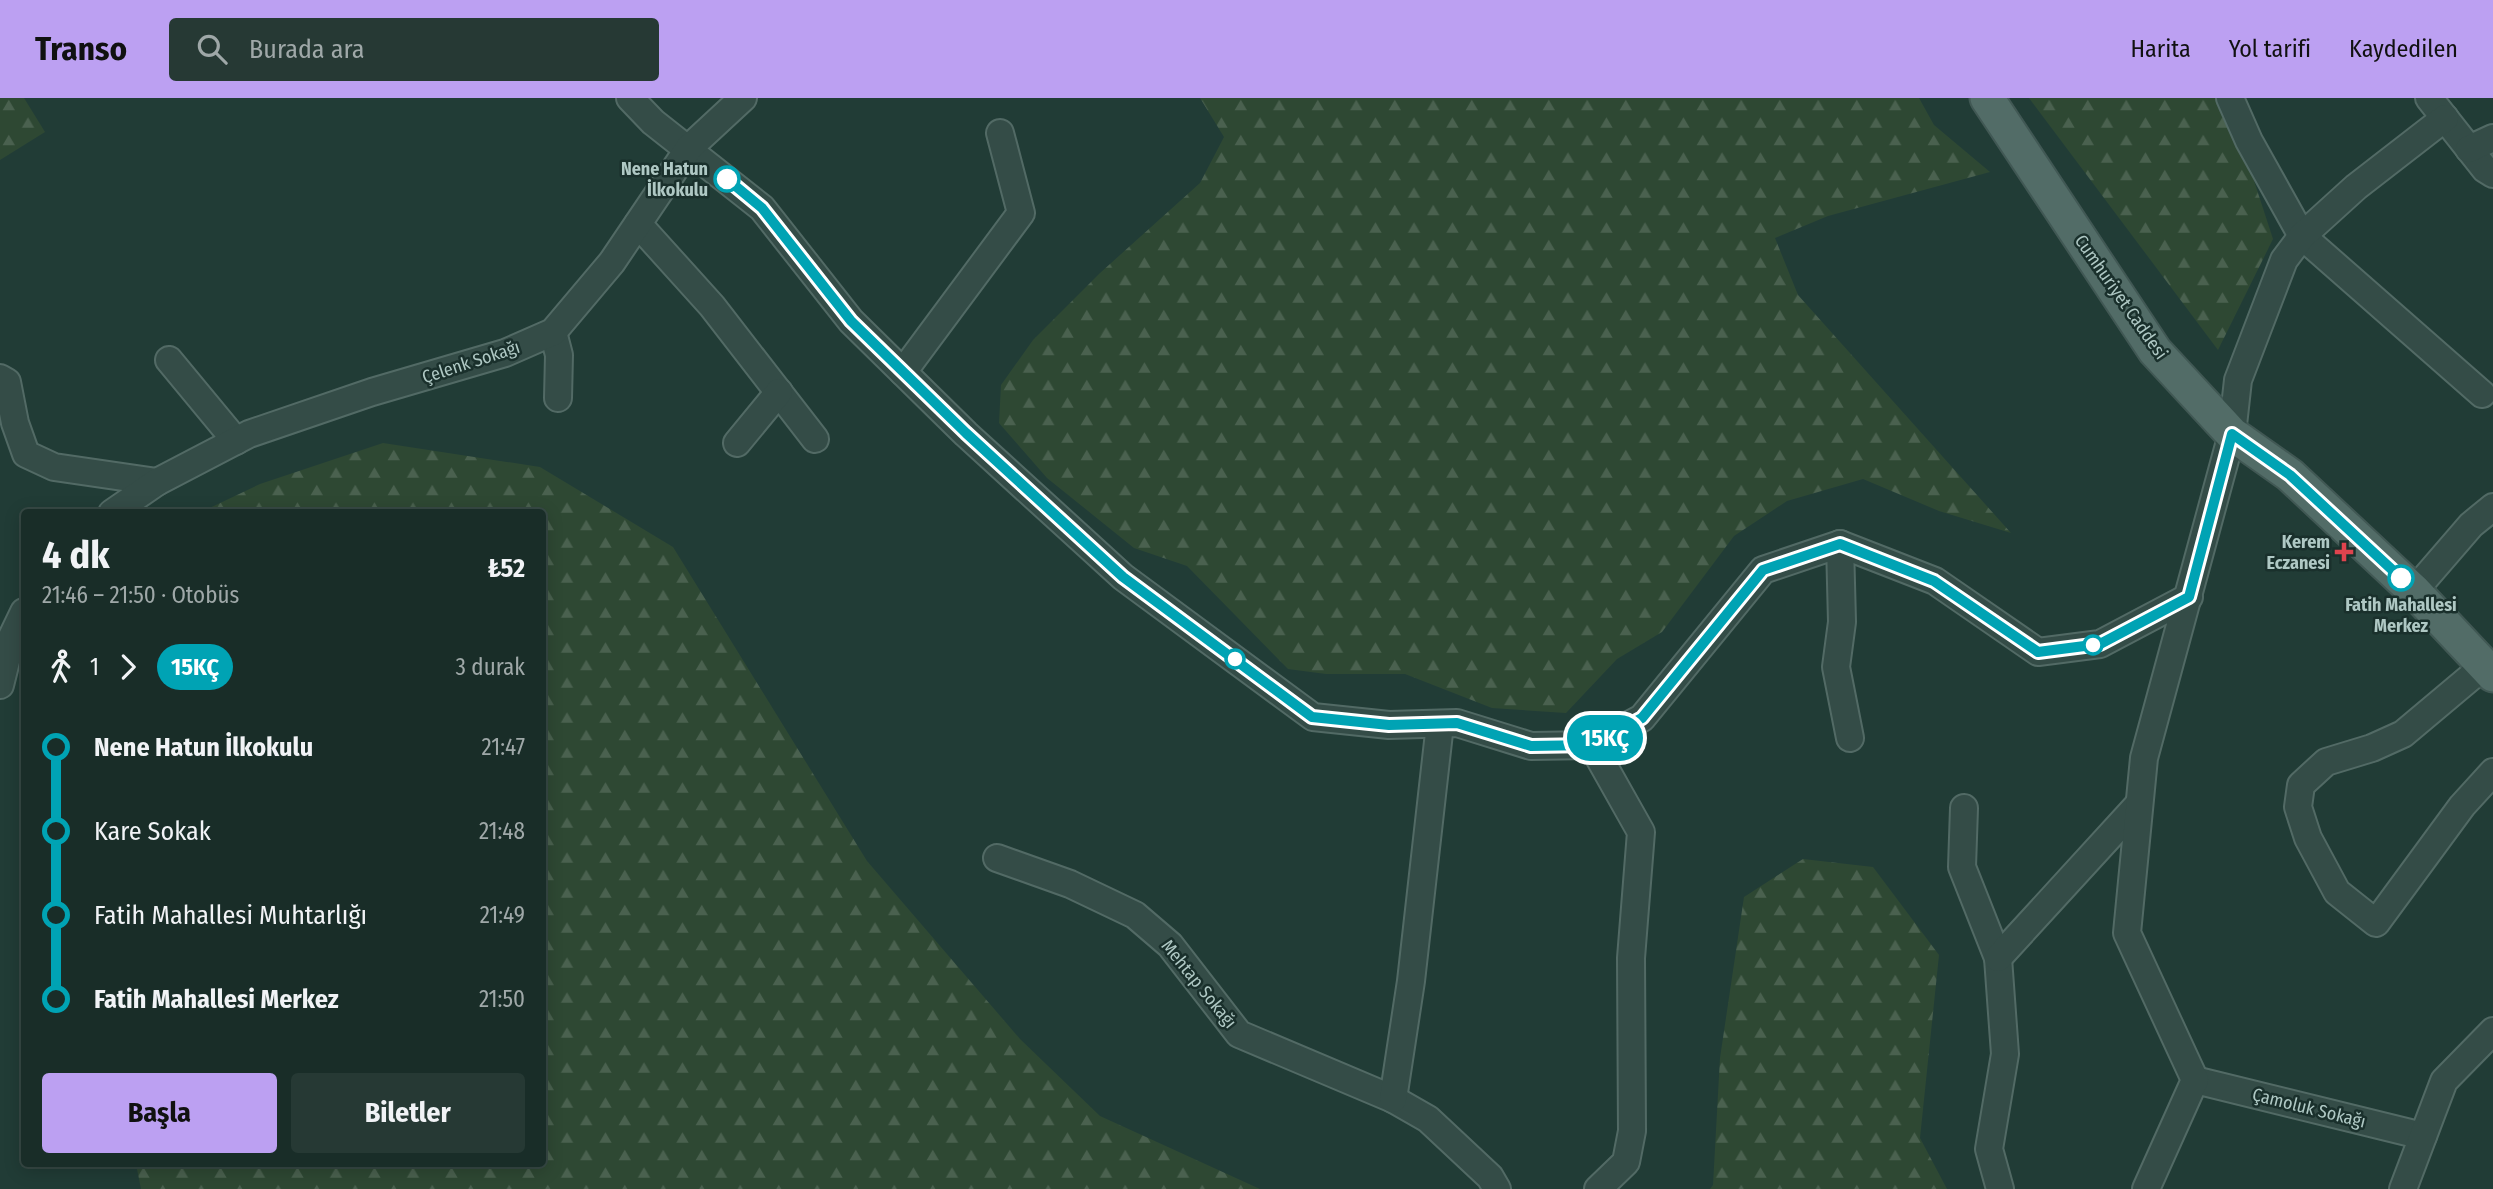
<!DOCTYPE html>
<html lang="tr">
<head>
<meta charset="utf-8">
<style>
	body { margin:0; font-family:"Fira Sans Condensed",sans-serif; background:#263934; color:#f1f3f6; height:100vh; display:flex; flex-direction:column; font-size:26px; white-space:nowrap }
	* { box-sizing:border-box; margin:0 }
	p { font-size:23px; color:#9fa8a8 }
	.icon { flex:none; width:38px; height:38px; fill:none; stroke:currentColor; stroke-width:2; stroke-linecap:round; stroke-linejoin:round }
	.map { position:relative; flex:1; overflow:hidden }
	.side { position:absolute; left:21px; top:411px; width:525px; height:658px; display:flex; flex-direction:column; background:#192d28; border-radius:7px; box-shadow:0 4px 18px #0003,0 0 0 2px #374945 }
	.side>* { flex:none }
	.badge { padding:0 14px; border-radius:23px; font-size:24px; line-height:46px }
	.map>.badge { position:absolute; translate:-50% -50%; box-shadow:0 0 0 4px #fff }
	.legs { display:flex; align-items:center; gap:10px; height:77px; padding:0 21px; font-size:23px }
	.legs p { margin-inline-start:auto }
	.head { display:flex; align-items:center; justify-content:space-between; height:119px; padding:0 21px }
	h1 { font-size:38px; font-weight:700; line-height:52px }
	.action { display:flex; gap:14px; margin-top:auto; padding:14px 21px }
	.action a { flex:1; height:80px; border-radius:7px; background:#bca0f2; color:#111; font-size:28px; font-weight:700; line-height:80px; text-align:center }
	.action a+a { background:#263934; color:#f1f3f6 }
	ul { padding:0 21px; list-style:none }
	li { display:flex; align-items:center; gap:24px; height:84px; font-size:26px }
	li i { display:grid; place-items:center; width:10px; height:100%; margin:0 9px; background:currentColor }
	li i::after { content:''; width:18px; height:18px; margin:-9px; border:5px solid; border-radius:50%; background:#192d28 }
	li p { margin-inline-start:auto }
	li:first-child i { background:linear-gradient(#0000 50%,currentColor 0) }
	li:last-child i { background:linear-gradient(currentColor 50%,#0000 0) }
	header { display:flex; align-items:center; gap:42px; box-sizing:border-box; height:98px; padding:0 35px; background:#bca0f2; color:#111 }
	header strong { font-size:33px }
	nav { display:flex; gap:38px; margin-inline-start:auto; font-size:24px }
	.search { width:490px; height:63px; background:#263934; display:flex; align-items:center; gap:18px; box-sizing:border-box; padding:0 24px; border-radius:7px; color:#9fa8a8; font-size:26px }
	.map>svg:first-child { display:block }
</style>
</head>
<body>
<header>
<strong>Transo</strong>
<div class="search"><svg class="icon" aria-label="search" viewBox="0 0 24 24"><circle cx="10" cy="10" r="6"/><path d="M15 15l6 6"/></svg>Burada ara</div>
<nav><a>Harita</a><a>Yol tarifi</a><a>Kaydedilen</a></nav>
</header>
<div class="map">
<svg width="2493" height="1091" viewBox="0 0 2493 1091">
	<defs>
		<pattern id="forest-firs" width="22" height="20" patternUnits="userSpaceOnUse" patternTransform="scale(1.75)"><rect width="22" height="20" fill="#2e4833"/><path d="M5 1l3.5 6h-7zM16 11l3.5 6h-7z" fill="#4a614f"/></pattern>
	</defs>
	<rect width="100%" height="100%" fill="#213c36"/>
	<g fill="url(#forest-firs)">
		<path d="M0,0h24l21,34 -45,28z"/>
		<path d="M1200,0h719l15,27 56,47 -162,44 -53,22 23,57 213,238 -72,-22 -76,-32 -76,22 -53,35 -72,96 -45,27 -51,54 -74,-5 -87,-34h-79l-38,-5 -101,-103 -53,-18 -87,-70 -48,-55 2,-38 32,-45 67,-67 100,-90 24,-46z"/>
		<path d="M2029,0h198l46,141 -55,111z"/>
		<path d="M383,345l157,24 133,80 194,314 153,178 80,77 160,73h-1119l-5,-25h406v-651h-343l61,-29z"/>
		<path d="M1803,761l70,8 66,88 -19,183 27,51h-237l3,-4 7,-127 24,-161z"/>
	</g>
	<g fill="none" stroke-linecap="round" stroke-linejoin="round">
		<defs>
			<g id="minor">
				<path d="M630,0l23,24 109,86 89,113 115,113 157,143 190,140 76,8 68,-2 74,23 61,-1 50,-27 121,-148 77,-26 95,37 103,71 62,-8 89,-47"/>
				<path d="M2230,0l19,43 53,95 180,158"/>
				<path d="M2429,0l56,71 8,5"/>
				<path d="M2469,51l24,-11"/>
				<path d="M638,126l74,82 103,133"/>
				<path d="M553,234l6,23 -1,43"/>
				<path d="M169,262l67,81"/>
				<path d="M903,274l118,-159 -21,-80"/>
				<path d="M0,280l7,4 8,41 11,31 28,13 103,15"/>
				<path d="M737,345l42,-51"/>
				<path d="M112,415l45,-31 92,-48 123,-42 133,-39 48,-21 59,-70 77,-114 54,-50"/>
				<path d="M1840,446l2,78 -6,45 14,71"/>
				<path d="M2414,493l57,-66 22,-18"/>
				<path d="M2484,568l-81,68 -31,14 -46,14 -25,23 -3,22 10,31 29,54 39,31 86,-117 31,-34"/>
				<path d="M0,587l12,-48 12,-25"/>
				<path d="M1592,647l49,87 -10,126 1,173 -6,31 -28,27"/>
				<path d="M1964,710l-2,59 36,91 7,96 -16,95 11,40"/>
				<path d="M997,760l73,26 65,31 35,30 69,89 154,65 35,20 62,58 7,12"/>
				<path d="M1998,860l141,-154"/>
				<path d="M2195,982l228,56"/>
				<path d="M1393,1001l18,-118 29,-257"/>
				<path d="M2146,1091l49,-109 -68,-147 17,-175 88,-324 6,-54 46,-120 18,-24 54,-49 89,-69"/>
				<path d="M2403,1091l41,-108 49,-50"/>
			</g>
			<path id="major" d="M1987,0l168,253 77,83 58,41 124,116 79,84"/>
		</defs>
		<use href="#minor" stroke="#526a65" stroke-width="30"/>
		<use href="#major" stroke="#415854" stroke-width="37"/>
		<use href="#minor" stroke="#344c47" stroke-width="26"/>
		<use href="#major" stroke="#526c67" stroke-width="33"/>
	</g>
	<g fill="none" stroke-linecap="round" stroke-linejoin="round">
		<defs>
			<path id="line-1" d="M727,81l35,29 89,113 115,112 157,144 189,140 77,8 68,-2 74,23 61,-1 50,-27 121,-148 77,-26 94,37 104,71 62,-8 89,-47 43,-163 58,41 111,103"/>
		</defs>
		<use href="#line-1" stroke="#fff" stroke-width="16"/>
		<use href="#line-1" stroke="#00a3b4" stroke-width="10"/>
	</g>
	<g fill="#fff" stroke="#00a3b4" stroke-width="3.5">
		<circle cx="727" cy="81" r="12"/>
		<circle cx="2401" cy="480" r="12"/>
		<circle cx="2093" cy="547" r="9"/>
		<circle cx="1235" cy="561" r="9"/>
	</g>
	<path fill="#e0444e" stroke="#1a302c" stroke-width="2.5" d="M2340.5 443.5h7v7h7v7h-7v7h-7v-7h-7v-7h7z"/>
	<g text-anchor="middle" stroke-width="5" stroke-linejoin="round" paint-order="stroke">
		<g font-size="18" font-weight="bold" fill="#afc8c4" stroke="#1a302c" text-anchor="end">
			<text x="708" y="77">Nene Hatun<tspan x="708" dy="21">İlkokulu</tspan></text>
			<text x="2401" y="513" text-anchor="middle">Fatih Mahallesi<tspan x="2401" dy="21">Merkez</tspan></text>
		</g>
		<g font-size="18" fill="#afc8c4" stroke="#1a302c">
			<text transform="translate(2121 199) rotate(55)" y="6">Cumhuriyet Caddesi</text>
			<text transform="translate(471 264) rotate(-18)" y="6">Çelenk Sokağı</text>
			<text transform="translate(1199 886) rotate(51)" y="6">Mehtap Sokağı</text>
			<text transform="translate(2309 1010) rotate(14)" y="6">Çamoluk Sokağı</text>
		</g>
		<g font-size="18" font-weight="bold" fill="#afc8c4" stroke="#1a302c" text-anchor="end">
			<text x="2330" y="450">Kerem<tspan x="2330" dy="21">Eczanesi</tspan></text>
		</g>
	</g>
</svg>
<b class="badge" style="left:1605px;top:640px;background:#00a3b4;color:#fff">15KÇ</b>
<section class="side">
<div class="head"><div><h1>4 dk</h1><p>21:46 – 21:50 · Otobüs</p></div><b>₺52</b></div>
<div class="legs"><svg class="icon" aria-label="walk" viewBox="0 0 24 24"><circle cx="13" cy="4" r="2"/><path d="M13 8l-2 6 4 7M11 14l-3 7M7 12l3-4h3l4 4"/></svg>1<svg class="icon" aria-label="forward" viewBox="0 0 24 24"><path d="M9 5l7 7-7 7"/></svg><b class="badge" style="background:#00a3b4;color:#fff">15KÇ</b><p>3 durak</p></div>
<ul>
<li><i style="color:#00a3b4"></i><b>Nene Hatun İlkokulu</b><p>21:47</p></li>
<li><i style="color:#00a3b4"></i><span>Kare Sokak</span><p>21:48</p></li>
<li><i style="color:#00a3b4"></i><span>Fatih Mahallesi Muhtarlığı</span><p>21:49</p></li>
<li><i style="color:#00a3b4"></i><b>Fatih Mahallesi Merkez</b><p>21:50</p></li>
</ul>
<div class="action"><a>Başla</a><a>Biletler</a></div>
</section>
</div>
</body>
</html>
